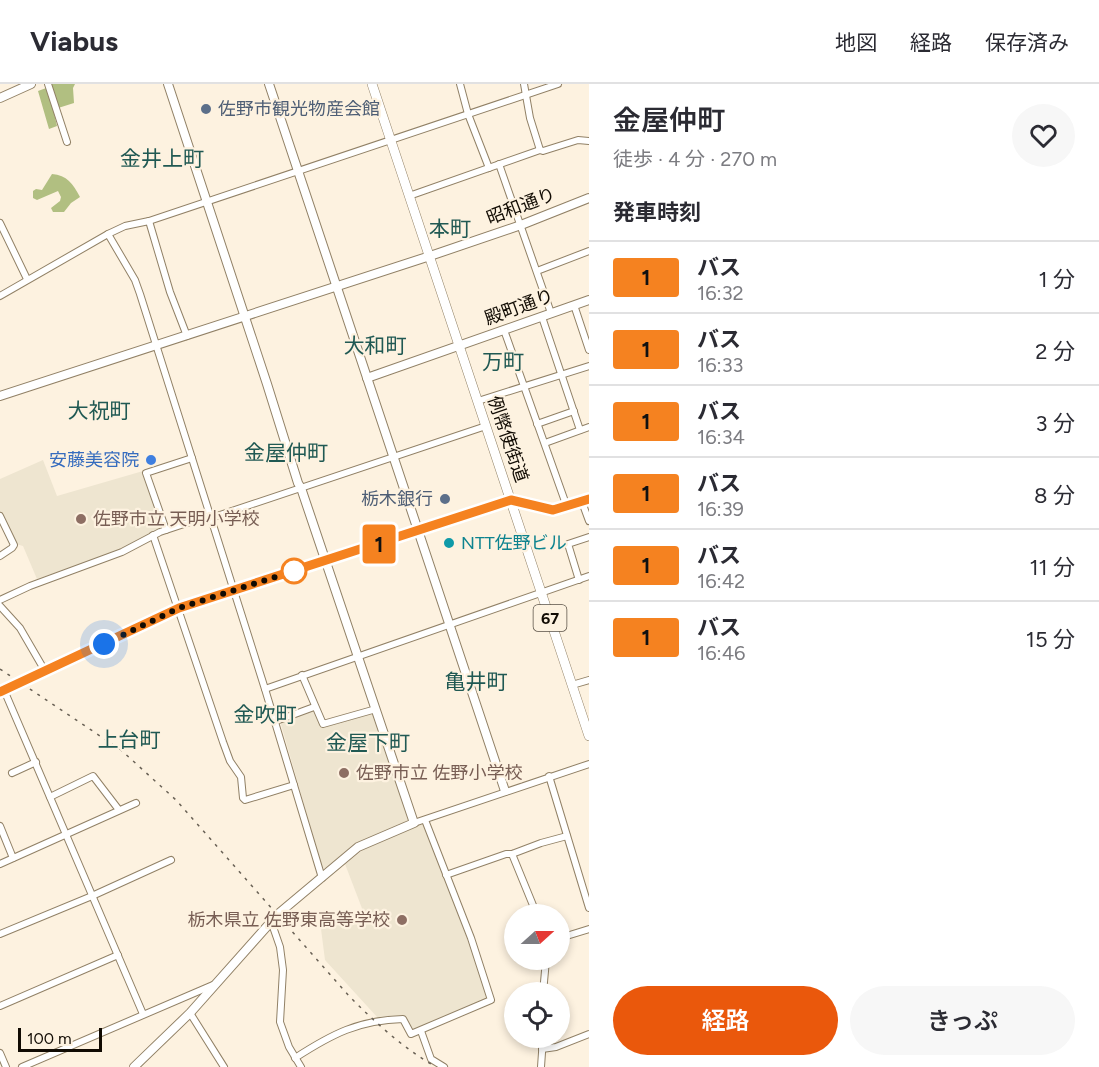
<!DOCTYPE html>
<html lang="ja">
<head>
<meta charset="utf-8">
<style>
	body { margin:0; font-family:Figtree,"Noto Sans JP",sans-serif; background:#f7f7f7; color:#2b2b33; height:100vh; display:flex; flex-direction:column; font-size:22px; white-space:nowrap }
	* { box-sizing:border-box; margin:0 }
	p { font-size:20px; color:#7c7c81 }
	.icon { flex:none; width:33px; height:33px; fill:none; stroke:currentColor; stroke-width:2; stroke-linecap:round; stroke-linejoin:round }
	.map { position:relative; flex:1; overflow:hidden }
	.side { display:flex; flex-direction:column; background:#fff; width:510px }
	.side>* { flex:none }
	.badge { padding:0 12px; border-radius:4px; font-size:21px; line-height:39px }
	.needle { width:39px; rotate:69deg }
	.fabs { position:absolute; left:504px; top:820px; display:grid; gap:12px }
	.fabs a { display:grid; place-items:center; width:66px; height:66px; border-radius:50%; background:#fff; box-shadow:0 3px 9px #0003; font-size:30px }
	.scale { position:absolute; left:18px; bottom:15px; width:84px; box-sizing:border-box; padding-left:6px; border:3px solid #110b03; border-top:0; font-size:16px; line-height:21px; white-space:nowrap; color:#110b03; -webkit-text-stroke:4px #fdf2e0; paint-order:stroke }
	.you { position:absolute; width:30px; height:30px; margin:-15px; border:4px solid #fff; border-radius:50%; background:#1a73e8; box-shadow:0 0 0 9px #1a73e833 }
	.map>.badge { position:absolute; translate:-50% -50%; box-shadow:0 0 0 3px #fff }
	h2 { padding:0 24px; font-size:22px; line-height:54px }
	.round { display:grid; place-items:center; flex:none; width:63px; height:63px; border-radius:32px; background:#f7f7f7 }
	.headline { display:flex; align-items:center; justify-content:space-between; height:102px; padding:0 24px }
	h1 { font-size:28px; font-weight:600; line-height:45px }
	.button { display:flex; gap:12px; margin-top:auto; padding:12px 24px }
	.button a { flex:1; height:69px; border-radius:36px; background:#ea580c; color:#fff; font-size:24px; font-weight:600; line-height:69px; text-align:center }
	.button a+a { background:#f7f7f7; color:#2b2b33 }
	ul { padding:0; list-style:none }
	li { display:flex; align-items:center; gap:18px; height:72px; padding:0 24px; border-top:2px solid #e1e1e2 }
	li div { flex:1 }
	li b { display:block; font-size:22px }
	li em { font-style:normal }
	li .badge { min-width:66px; font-weight:700; text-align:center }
	header { display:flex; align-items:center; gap:36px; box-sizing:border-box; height:84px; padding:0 30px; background:#fff; border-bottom:2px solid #e1e1e2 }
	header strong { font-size:28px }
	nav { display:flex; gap:33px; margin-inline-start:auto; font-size:21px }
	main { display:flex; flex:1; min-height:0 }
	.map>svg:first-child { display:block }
</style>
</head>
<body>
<header>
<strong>Viabus</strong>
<nav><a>地図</a><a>経路</a><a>保存済み</a></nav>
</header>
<main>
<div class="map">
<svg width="589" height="983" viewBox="0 0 589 983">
	<rect width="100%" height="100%" fill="#fdf2e0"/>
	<g fill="#eee5d0">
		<path d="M43,376l14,36 86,-25 19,57 -44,23 -81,28 -14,-33 -7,-2 -16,-31v-34z"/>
		<path d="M314,626l6,14 52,-13 36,109 -82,49 -4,-2 -42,-146z"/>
		<path d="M422,740l4,3 63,171 -78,33 -7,-14 -26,1 -53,-58 -4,-31 42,-18 -18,-47 23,-18z"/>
	</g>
	<g fill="#b1bf81">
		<path d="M49,0h26l-2,4 1,15 -19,6 -1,4 3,13 -8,3 -11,-38 11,-4z"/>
		<path d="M52,90c15,1 21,10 28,23l-9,6 -7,9h-11l-2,-4 9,-7 1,-4 -3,-6 -21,9 -4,-2v-7l3,-2 6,1z"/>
	</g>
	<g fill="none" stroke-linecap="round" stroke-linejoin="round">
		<defs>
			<g id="street">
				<path d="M48,0l19,58"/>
				<path d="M460,0l8,30 21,54"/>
				<path d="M524,0l6,34 10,32"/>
				<path d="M499,80l52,149"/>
				<path d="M409,112l131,-46 3,1 35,-11 11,1"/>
				<path d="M149,137l21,71 17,44"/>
				<path d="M0,139l27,56"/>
				<path d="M108,150l27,46 5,14 125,395 57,189"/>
				<path d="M537,187l52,-20"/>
				<path d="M0,212l108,-62 17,-8 24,-5 409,-137"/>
				<path d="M574,221l15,45"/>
				<path d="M542,233l38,113"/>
				<path d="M504,246l63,177"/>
				<path d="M478,317l111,-35"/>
				<path d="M537,340l37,-13"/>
				<path d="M545,359l44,-16"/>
				<path d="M582,418l7,19"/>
				<path d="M0,432l14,29 -2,3 -12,8"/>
				<path d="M211,434l275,-92"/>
				<path d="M166,446l-20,-57 46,-15"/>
				<path d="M153,451l70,207 7,19 11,16 2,21 2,2 49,-15"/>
				<path d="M579,496l-11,-36 21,-7"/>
				<path d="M0,516l30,-14 92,-34 38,-20 51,-17"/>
				<path d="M0,522l20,22 25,43"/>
				<path d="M302,591l21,49 53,-15"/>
				<path d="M572,601l17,-5"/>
				<path d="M265,605l324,-113"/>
				<path d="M4,606l139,324"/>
				<path d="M276,637l38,-14"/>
				<path d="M12,689l24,-11"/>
				<path d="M549,692l40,132"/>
				<path d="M50,713l43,-21 26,34"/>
				<path d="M414,739l175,-59"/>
				<path d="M0,742l13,32"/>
				<path d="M512,770l25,61"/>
				<path d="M0,780l136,-61"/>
				<path d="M446,791l60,-21h6l29,-11 26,-7"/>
				<path d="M271,837l9,26 3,23 -3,52 9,25 12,20"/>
				<path d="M0,850l92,-38 79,-36"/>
				<path d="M560,854l29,-9"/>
				<path d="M543,909l3,-33"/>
				<path d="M0,922l118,-51"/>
				<path d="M190,929l34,54"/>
				<path d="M421,947l10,28 13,8"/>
				<path d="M542,965l14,-2 33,-13"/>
				<path d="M0,969l6,14"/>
				<path d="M295,974c37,-24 64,-38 108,-39l8,15 80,-34 -20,-62 -46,-118"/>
				<path d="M22,983l191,-82"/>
				<path d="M541,983l2,-29"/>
			</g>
			<g id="secondary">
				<path d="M269,0l236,707"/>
				<path d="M0,14l31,-14"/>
				<path d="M367,294l222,-78"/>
				<path d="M0,312l430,-140 91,-31 68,-27"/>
				<path d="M0,608l179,-84 332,-108 42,10 36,-11"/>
				<path d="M134,983l56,-54 88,-99 80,-67 56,-24 -113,-335 -3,-5 -31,-99 -99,-300"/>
			</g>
			<path id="primary" d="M372,0l217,652"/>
		</defs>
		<use href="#street" stroke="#918166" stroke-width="8"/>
		<use href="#secondary" stroke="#918166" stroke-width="10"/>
		<use href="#primary" stroke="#918166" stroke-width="10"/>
		<use href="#street" stroke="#fff" stroke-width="6"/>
		<use href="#secondary" stroke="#fff" stroke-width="8"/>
		<use href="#primary" stroke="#fff" stroke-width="9"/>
		<path stroke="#696155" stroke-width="1.5" stroke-dasharray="3 6" stroke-linecap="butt" d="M0,585l121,81 55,50 174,197c27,27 53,51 86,70"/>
	</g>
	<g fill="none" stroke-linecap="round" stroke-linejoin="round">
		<defs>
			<path id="line" d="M0,608l179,-84 332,-108 42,10 36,-11"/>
		</defs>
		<use href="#line" stroke="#fff" stroke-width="14"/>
		<use href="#line" stroke="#f58220" stroke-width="9"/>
		<path stroke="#110b03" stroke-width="6" stroke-dasharray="0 10.8" d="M104,560l75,-36 124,-40 -9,3"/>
	</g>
	<g fill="#5c6f8a" stroke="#fdf2e0" stroke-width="2">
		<circle cx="206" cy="25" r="6"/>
		<circle cx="445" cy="415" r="6"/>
	</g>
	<circle fill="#3f7fe0" stroke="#fdf2e0" stroke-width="2" cx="151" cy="376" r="6"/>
	<g fill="#8d6e63" stroke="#fdf2e0" stroke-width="2">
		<circle cx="81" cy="435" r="6"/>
		<circle cx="344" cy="689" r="6"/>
		<circle cx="402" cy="836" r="6"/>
	</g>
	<circle fill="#0f9aa8" stroke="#fdf2e0" stroke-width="2" cx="449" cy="459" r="6"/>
	<circle fill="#fff" stroke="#f58220" stroke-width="3" cx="294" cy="487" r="12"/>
	<g text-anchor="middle" stroke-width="4.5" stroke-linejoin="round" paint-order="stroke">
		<rect fill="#fdf2e0" stroke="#585045" stroke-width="1.5" x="533.5" y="521" width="33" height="26" rx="4.5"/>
		<g font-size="16" font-weight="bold" fill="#110b03">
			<text x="550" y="540">67</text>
		</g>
		<g font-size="18" fill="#4e5e75" stroke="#fdf2e0" text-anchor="start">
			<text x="218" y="31">佐野市観光物産会館</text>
			<text x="433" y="421" text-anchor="end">栃木銀行</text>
		</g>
		<g font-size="18" fill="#110b03" stroke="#fdf2e0">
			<text transform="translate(521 122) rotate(-21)" y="6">昭和通り</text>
			<text transform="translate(519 223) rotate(-20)" y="6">殿町通り</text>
			<text transform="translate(508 355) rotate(71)" y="6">例幣使街道</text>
		</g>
		<g font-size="18" fill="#366cbe" stroke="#fdf2e0" text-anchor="end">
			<text x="139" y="382">安藤美容院</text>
		</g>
		<g font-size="18" fill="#785e54" stroke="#fdf2e0" text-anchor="start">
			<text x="93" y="441">佐野市立 天明小学校</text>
			<text x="356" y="695">佐野市立 佐野小学校</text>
			<text x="390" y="842" text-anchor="end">栃木県立 佐野東高等学校</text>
		</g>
		<g font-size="18" fill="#0d838f" stroke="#fdf2e0" text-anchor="start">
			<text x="461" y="465">NTT佐野ビル</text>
		</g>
		<g font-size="21" fill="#205953" stroke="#fdf2e0">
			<text x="162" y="82">金井上町</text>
			<text x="450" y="152">本町</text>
			<text x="375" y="269">大和町</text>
			<text x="503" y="285">万町</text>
			<text x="99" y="334">大祝町</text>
			<text x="286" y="376">金屋仲町</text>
			<text x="476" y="605">亀井町</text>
			<text x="265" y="638">金吹町</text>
			<text x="129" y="663">上台町</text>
			<text x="368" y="666">金屋下町</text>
		</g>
	</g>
</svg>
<div class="fabs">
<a><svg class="needle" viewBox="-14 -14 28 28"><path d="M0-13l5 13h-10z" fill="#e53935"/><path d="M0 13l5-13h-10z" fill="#7c7c81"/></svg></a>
<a><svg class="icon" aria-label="locate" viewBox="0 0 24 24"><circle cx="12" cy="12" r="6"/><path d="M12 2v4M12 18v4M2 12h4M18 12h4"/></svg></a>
</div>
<div class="scale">100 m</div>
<div class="you" style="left:104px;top:560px"></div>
<b class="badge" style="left:379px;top:460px;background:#f58220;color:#111">1</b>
</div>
<section class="side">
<div class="headline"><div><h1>金屋仲町</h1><p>徒歩 · 4 分 · 270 m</p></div><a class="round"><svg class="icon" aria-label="heart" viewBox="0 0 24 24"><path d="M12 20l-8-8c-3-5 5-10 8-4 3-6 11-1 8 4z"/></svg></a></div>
<h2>発車時刻</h2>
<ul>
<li><span class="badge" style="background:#f58220;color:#111">1</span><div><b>バス</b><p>16:32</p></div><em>1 分</em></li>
<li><span class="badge" style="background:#f58220;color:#111">1</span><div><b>バス</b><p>16:33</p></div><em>2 分</em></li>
<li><span class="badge" style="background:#f58220;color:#111">1</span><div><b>バス</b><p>16:34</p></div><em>3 分</em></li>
<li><span class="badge" style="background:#f58220;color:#111">1</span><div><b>バス</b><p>16:39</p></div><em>8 分</em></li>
<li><span class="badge" style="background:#f58220;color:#111">1</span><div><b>バス</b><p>16:42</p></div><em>11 分</em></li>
<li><span class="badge" style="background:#f58220;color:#111">1</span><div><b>バス</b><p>16:46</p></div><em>15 分</em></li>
</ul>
<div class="button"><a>経路</a><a>きっぷ</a></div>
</section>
</main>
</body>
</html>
